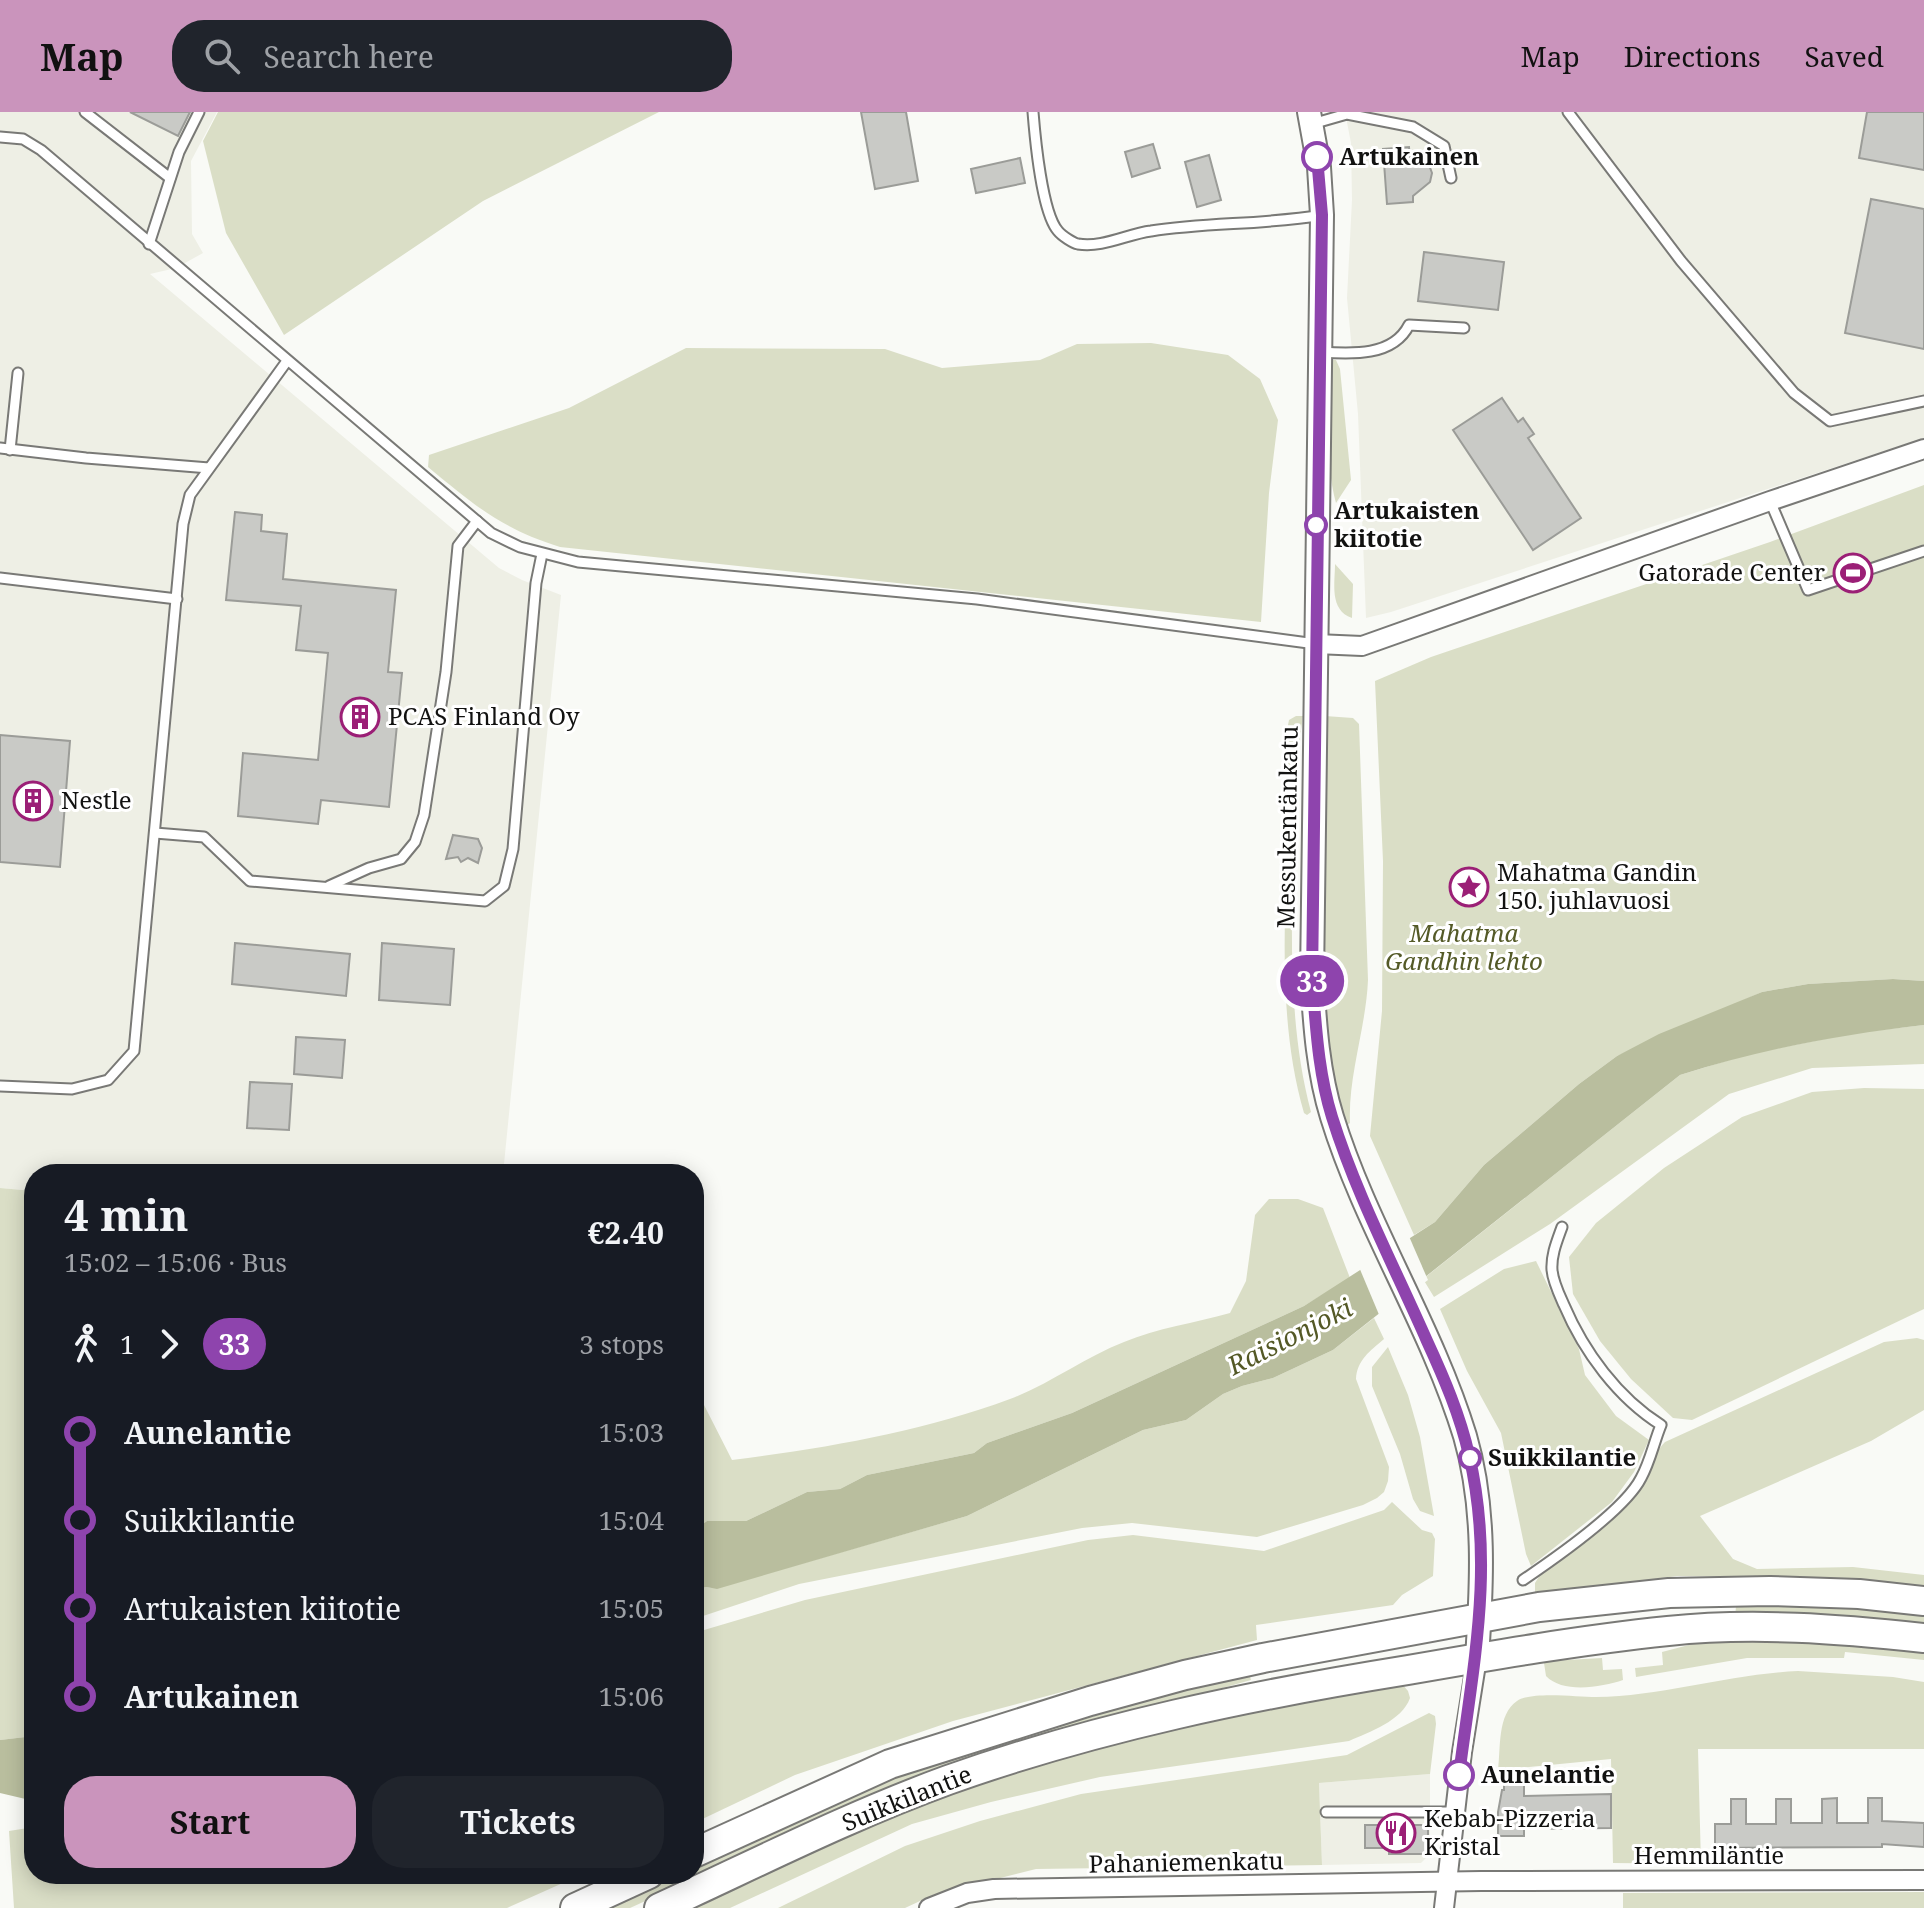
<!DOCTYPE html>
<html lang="en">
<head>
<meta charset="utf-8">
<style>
	body { margin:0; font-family:"Noto Serif",serif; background:#20242c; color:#f1f3f6; height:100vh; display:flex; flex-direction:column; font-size:30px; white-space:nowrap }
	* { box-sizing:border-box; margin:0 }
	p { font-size:26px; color:#9ea1a6 }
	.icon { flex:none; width:44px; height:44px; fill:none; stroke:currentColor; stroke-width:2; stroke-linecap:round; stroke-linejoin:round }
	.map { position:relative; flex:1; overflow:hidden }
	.panel { position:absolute; left:24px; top:1052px; width:680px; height:720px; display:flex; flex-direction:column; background:#171b24; border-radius:32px; box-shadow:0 4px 20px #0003 }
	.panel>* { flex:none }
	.badge { padding:0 16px; border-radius:26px; font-size:28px; line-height:52px }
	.map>.badge { position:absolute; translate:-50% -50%; box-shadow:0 0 0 4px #fff }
	.legs { display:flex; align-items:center; gap:12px; height:88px; padding:0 40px; font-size:26px }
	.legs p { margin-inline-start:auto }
	.summary { display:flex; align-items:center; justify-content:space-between; height:136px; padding:0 40px }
	h1 { font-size:44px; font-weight:700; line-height:60px }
	.primary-button { display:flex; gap:16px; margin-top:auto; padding:16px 40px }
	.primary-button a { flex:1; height:92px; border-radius:32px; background:#ca94bc; color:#111; font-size:32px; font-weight:700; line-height:92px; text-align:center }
	.primary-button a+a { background:#20242c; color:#f1f3f6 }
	ul { padding:0 40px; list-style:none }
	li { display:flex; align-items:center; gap:28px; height:88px; font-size:30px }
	li i { display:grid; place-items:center; width:12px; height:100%; margin:0 10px; background:currentColor }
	li i::after { content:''; width:20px; height:20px; margin:-10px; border:6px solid; border-radius:50%; background:#171b24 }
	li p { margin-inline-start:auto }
	li:first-child i { background:linear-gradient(#0000 50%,currentColor 0) }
	li:last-child i { background:linear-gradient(currentColor 50%,#0000 0) }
	header { display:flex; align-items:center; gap:48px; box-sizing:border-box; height:112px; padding:0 40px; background:#ca94bc; color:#111 }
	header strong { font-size:38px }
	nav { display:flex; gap:44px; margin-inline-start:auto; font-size:28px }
	.search { width:560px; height:72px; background:#20242c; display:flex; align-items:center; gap:20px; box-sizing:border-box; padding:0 28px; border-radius:32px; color:#9ea1a6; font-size:30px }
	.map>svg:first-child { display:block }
</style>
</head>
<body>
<header>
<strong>Map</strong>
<div class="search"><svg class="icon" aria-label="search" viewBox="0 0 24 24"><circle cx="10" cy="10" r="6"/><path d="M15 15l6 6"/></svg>Search here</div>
<nav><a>Map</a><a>Directions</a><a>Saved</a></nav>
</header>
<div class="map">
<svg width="1924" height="1796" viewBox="0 0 1924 1796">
	<rect width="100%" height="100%" fill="#f9faf6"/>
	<g fill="#eeefe5">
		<path d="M0,0h217l-26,49 1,73 11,19 -27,15 -26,6 349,294 23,12 39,15 -58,579h-469v17l-34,-3z"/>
		<path d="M1345,0h579v326l-533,174 -25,6 -8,-204 -11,-116 5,-98 -1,-57z"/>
		<path d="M1430,1662v75l-2,7 -7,7 -99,2 -3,-82z"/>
	</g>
	<g fill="#dadec6">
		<path d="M218,0h441l-176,89 -199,134 -58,-102 -23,-92z"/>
		<path d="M1151,231l77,12 32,24 18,41 -9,73 -8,129 -701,-75c-58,-18 -86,-42 -132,-80l1,-12 140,-47 117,-60 199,1 57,19 98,-8 37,-16z"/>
		<path d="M1333,248h3l4,9 11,111 -15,23c-12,-45 -6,-93 -6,-139z"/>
		<path d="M1924,373v496l-31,-2 -85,5 -46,8 -145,64 -38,28 -95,81 -49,57 -21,13 -44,-99 12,-125 1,-150 -8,-180 56,-24 339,-115z"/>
		<path d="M1335,452l18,20 -1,34c-23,-8 -17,-35 -17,-54z"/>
		<path d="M1296,604h7l-9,63 -7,-1 1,-53 1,-5z"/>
		<path d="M1325,604l28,2 6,6 9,256c-2,48 -20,95 -18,143l-3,2 -17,-61 -7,-71z"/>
		<path d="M1287,723h6c-1,93 -6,186 18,277l-4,3 -3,-2c-26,-90 -19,-186 -17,-278z"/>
		<path d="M1924,913v39l-112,4 -83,26 -179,130 -116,73 -11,-18 257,-204 69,-21 105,-21z"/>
		<path d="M1864,976l60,1v220l-232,111 -19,-2 -42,-39 -31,-38 -27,-47 -4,-37 27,-34 68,-55 78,-51 70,-25z"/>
		<path d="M0,1076l34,3v545l-34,4z"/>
		<path d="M1269,1087h29l25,9 27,70 -46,28 -232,107 -85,30 -13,10 -107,22 -27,14 -33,3 -61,29h-39l-13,9v-135l9,8 29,57c95,-12 188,-28 278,-61 40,-15 75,-42 114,-57 33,-14 71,-19 106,-29l16,-32 9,-66z"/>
		<path d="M1536,1149l43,88 6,26 31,41 33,24 -15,32 -22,30 -81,64 -5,-12 -25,-121 -34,-62 -27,-62 64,-40z"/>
		<path d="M1374,1206l10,21c-14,12 -27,21 -28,40l33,88 -1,14 -4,11 -7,6 -14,7 -106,32 -125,-14 -50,5 -283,56 -105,35v-30l13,-2 10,1 250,-72 176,-86 43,-10 37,-26 19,-8 31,-8 60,-28z"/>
		<path d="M1917,1226l7,2v70l-53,31 -171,75 33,43 24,10 96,-2 71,8v13l-93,-10 -154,-2 -142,20v-13l8,-13c28,-22 74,-52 96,-79 12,-16 12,-35 26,-49l219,-100z"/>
		<path d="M1388,1235l20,48 12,42 14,79 -14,-5 -7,-12 -13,-45 -28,-68v-19z"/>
		<path d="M1392,1390l30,28 10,3 3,6 -2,37 -31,19 -9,10 -137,20 1,15 -304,81 -158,54 -101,48v-190l111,-33 283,-60 45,-5 131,16 120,-41z"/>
		<path d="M1760,1489l164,11v14l-189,-8 1,-12z"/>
		<path d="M1708,1528l139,1 77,8v11l-79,-8 -1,6h-97l-111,19 -1,-9 28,-3 -1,-13z"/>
		<path d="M1602,1546l1,12 19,-1 1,11c-21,7 -60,14 -77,-4l-2,-13 5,-2z"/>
		<path d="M1798,1559l95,6 31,5v67h-226l3,115 -88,-1 -2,-104 -113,11c3,-23 -1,-55 19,-69 14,-10 60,-4 79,-4 68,-1 134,-23 202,-26z"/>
		<path d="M1249,1561l2,7 -178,50 -242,86 -201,92h-26l73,-34h17v-8l192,-87 184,-62z"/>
		<path d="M1402,1572l6,7 2,7c-8,23 -41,34 -61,43l-249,36 -109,25 -79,22 -182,84h-42c73,-33 146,-70 221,-100 154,-62 330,-94 493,-124z"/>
		<path d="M1429,1601l6,3 1,8 -6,50 -111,9 3,82 -286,4 -103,26 -28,13h-127l127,-62 75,-25 101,-27 266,-39z"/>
		<path d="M34,1715v47h549l-76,34h-493l-5,-77z"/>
		<path d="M1924,1780v16h-301v-15z"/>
	</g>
	<g fill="#b9be9e">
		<path d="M1893,867l31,2v44c-86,10 -162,24 -244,50l-347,275 -60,28 -31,8 -19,8 -37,26 -43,10 -176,86 -250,73 -10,-2 -13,2v-59l13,-9h39l61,-29 33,-3 27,-14 107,-22 13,-10 85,-30 232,-107 131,-84 49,-57 95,-81 38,-28 42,-22 103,-42 46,-8z"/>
		<path d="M34,1624v65l-34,-8v-53z"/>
	</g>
	<path fill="#f9faf6" d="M1408,1122l20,46 -48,37 -21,-50z"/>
	<g fill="#c9cac6" stroke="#9b9c98" stroke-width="2">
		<path d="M130,0h60l-12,24z"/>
		<path d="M861,0h45l12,69 -43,8z"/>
		<path d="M1867,0h57v58l-65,-12z"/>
		<path d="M1153,32l7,24 -28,9 -7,-25z"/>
		<path d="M1409,35l1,11 13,3 6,4 3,8 -2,9 -17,14v6l-26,2 -4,-55z"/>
		<path d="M1209,43l12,45 -24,7 -12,-45z"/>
		<path d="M1020,46l5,25 -49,10 -5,-24z"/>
		<path d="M1871,87l53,10v140l-79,-16z"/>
		<path d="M1424,140l80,10 -6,48 -80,-9z"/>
		<path d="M1502,286l16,24 5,-4 11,16 -6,4 53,80 -48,32 -80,-120z"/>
		<path d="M235,400l27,3 -1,16 26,3 -4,45 113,11 -8,82 14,1 -13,134 -68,-7 -3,24 -80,-8 5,-63 75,7 10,-107 -32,-3 5,-44 -75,-6z"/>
		<path d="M0,623l70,6 -10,126 -60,-5z"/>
		<path d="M453,723l25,4 4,9 -4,15 -10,-5 -7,4 -3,-5 -12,2z"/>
		<path d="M235,831l115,11 -4,42 -114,-12z"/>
		<path d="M382,831l72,6 -4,56 -71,-5z"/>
		<path d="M296,925l49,3 -3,38 -48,-4z"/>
		<path d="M250,970l42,2 -3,46 -42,-2z"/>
		<path d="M1504,1667h20v17l87,-2v34l-87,1v7h-26v-24l4,-22h2z"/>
		<path d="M1837,1686v25h31v-25h14v23l42,2v24l-42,-3v3l-167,1v-24h16v-25h15v25h30v-25h15v24h31v-24z"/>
		<path d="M1365,1713h63v29h-39v-6h-24z"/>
	</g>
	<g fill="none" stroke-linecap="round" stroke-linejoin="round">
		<defs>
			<g id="service">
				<path d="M85,0l85,66"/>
				<path d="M1033,0c2,25 9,101 25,119 4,5 15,12 20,13 25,4 49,-10 73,-13 57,-9 114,-6 171,-16"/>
				<path d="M1568,0l113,149 113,132 36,28 94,-20"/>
				<path d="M1312,12l35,-10 66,13 31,19 7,32"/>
				<path d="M0,25l23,2 18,11 450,383 29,14 58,15 399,37 339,45"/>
				<path d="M149,132l30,-92 20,-40"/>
				<path d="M1320,240c31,2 73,5 89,-27l55,3"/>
				<path d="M0,336l86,10 123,10"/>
				<path d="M10,338l8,-77"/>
				<path d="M1770,389l38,89 116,-39"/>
				<path d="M0,466l177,21"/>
				<path d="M155,721l49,4 46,44 235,20 19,-15 9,-37 23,-266 6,-29"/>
				<path d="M329,774l40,-18 32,-9 14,-17 9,-27 22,-143 12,-126 19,-25"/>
				<path d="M0,974l72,3 36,-9 26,-29 49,-527 7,-29 97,-134"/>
				<path d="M1523,1468c31,-21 102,-70 118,-102 9,-16 13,-36 20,-53 -43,-27 -77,-73 -97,-120 -5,-11 -11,-23 -12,-35 -1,-15 5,-29 10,-43"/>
				<path d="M1326,1700h128"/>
			</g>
			<g id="minor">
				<path d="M1316,532l46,2 408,-145 154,-52"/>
				<path d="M929,1796l38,-15 27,-4 487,-8 443,-1"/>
				<path d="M1444,1796l18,-156 15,-94"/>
			</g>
			<path id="tertiary" d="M1309,0l10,55 3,48 -10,764c3,47 6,93 20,138 34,110 99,208 133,319 21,72 17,148 12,222"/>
			<g id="primary">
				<path d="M694,1741l196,-89 200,-63 95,-26 78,-17 276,-51 130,-14 101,-2 89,3 65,7"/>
				<path d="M575,1796l74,-34"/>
				<path d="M659,1796c96,-44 190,-92 289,-128 149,-53 304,-85 460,-110 86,-15 173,-30 260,-39 85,-9 172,-2 256,7"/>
			</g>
		</defs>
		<use href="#service" stroke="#797976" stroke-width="13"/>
		<use href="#minor" stroke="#797976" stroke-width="22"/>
		<use href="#tertiary" stroke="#797976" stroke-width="26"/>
		<use href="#primary" stroke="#797976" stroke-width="32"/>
		<use href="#service" stroke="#fff" stroke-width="9"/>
		<use href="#minor" stroke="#fff" stroke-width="18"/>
		<use href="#tertiary" stroke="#fff" stroke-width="22"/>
		<use href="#primary" stroke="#fff" stroke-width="28"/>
	</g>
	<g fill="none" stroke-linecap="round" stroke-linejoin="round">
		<defs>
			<path id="line-1" d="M1317,45l5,58 -10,764c4,47 6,93 20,138 24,77 63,151 95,224 17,37 33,74 42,114 26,111 4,210 -10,320"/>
		</defs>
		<use href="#line-1" stroke="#fff" stroke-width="18"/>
		<use href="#line-1" stroke="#8e44ad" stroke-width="12"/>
	</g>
	<defs>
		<symbol id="stadium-ring" viewBox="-11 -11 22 22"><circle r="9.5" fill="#fff" stroke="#9b1f76" stroke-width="1.5"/><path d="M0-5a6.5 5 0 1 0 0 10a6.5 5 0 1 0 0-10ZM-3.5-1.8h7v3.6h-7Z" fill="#9b1f76"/></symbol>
		<symbol id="building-ring" viewBox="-11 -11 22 22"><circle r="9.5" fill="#fff" stroke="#9b1f76" stroke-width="1.5"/><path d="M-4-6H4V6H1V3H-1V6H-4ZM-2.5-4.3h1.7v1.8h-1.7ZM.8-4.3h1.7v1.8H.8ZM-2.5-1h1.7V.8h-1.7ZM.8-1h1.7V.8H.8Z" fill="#9b1f76"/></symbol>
		<symbol id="sight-ring" viewBox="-11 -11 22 22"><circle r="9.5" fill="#fff" stroke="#9b1f76" stroke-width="1.5"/><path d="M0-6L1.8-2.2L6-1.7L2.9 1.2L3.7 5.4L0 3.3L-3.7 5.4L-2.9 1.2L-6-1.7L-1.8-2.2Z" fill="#9b1f76"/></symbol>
		<symbol id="restaurant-ring" viewBox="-11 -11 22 22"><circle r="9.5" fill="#fff" stroke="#9b1f76" stroke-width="1.5"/><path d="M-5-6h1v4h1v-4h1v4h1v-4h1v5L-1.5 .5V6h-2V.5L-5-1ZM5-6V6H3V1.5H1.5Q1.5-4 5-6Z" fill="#9b1f76"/></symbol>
	</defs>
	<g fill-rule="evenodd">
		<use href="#stadium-ring" x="1831" y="439" width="44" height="44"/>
		<use href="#building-ring" x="338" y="583" width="44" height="44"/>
		<use href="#building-ring" x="11" y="667" width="44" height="44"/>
		<use href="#sight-ring" x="1447" y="753" width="44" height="44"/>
		<use href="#restaurant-ring" x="1374" y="1699" width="44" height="44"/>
	</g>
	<g fill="#fff" stroke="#8e44ad" stroke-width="4">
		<circle cx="1317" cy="45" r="14"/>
		<circle cx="1316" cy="413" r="10"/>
		<circle cx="1470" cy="1346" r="10"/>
		<circle cx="1459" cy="1663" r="14"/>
	</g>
	<g text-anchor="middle" stroke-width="6" stroke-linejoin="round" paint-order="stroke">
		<g font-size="24" font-weight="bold" fill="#121211" stroke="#fff" text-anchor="start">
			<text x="1339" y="53">Artukainen</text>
			<text x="1334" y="407">Artukaisten<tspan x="1334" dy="28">kiitotie</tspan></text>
			<text x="1488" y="1354">Suikkilantie</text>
			<text x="1481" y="1671">Aunelantie</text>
		</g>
		<g font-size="24" fill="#121211" stroke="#fff" text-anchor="start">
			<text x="1825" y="469" text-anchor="end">Gatorade Center</text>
			<text x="388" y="613">PCAS Finland Oy</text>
			<text x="61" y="697">Nestle</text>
			<text x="1497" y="769">Mahatma Gandin<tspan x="1497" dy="28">150. juhlavuosi</tspan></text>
			<text x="1424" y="1715">Kebab-Pizzeria<tspan x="1424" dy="28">Kristal</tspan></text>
		</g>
		<g font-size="24" fill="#121211" stroke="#fff">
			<text transform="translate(1288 715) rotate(-89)" y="8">Messukentänkatu</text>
			<text transform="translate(907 1687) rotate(-22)" y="8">Suikkilantie</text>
			<text x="1709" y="1752">Hemmiläntie</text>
			<text transform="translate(1186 1751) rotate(-1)" y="8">Pahaniemenkatu</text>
		</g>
		<g font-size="24" font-style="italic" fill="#545a27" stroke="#fff">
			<text x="1464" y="830">Mahatma<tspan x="1464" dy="28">Gandhin lehto</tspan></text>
		</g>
		<g font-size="26" font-style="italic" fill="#545926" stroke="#fff">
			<text transform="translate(1290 1225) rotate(-27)" y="9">Raisionjoki</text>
		</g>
	</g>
</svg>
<b class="badge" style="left:1312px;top:869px;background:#8e44ad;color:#fff">33</b>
<section class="panel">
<div class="summary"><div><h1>4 min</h1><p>15:02 – 15:06 · Bus</p></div><b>€2.40</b></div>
<div class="legs"><svg class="icon" aria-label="walk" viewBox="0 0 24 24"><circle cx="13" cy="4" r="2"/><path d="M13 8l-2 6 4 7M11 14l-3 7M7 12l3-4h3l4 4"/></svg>1<svg class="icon" aria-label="forward" viewBox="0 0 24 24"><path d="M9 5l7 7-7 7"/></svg><b class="badge" style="background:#8e44ad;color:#fff">33</b><p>3 stops</p></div>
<ul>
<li><i style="color:#8e44ad"></i><b>Aunelantie</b><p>15:03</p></li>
<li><i style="color:#8e44ad"></i><span>Suikkilantie</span><p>15:04</p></li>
<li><i style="color:#8e44ad"></i><span>Artukaisten kiitotie</span><p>15:05</p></li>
<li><i style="color:#8e44ad"></i><b>Artukainen</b><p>15:06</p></li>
</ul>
<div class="primary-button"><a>Start</a><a>Tickets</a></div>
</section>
</div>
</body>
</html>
